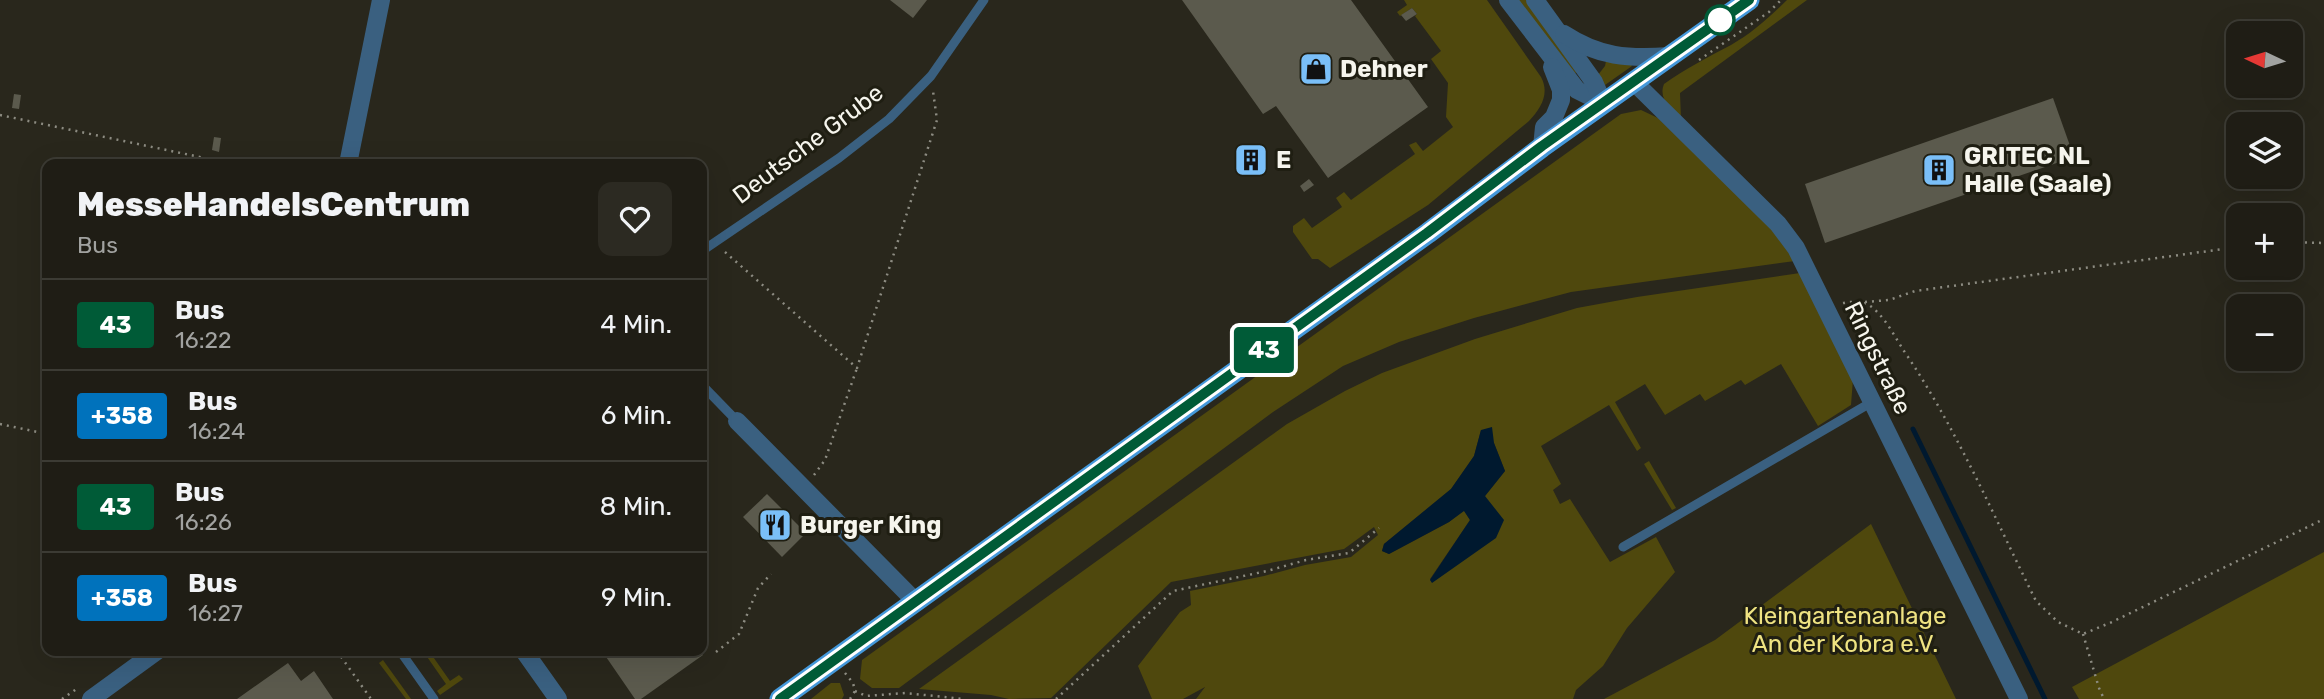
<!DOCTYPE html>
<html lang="de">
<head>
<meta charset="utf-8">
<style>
	body { margin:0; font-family:Rubik,sans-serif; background:#2c2a22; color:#f1f3f6; height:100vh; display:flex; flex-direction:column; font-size:26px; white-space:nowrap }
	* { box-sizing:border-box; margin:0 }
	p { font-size:23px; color:#a1a2a0 }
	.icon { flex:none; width:38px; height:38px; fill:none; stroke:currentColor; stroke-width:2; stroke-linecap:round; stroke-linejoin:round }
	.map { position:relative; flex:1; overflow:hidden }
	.side { position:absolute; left:42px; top:159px; width:665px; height:497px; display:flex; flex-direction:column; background:#1f1d15; border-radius:14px; box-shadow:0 7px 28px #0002,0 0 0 2px #3c3b34 }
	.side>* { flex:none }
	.badge { padding:0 14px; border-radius:5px; font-size:24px; line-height:46px }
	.needle { width:46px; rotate:274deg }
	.controls { position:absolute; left:2226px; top:21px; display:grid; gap:14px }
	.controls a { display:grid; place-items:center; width:77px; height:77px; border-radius:14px; background:#1f1d15; box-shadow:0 7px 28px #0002,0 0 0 2px #3c3b34; font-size:35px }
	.map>.badge { position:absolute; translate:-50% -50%; box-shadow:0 0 0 4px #fff }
	.round { display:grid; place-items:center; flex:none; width:74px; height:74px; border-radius:14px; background:#2c2a22 }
	.overview { display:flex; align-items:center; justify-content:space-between; height:119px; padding:0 35px }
	h1 { font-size:33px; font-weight:800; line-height:52px }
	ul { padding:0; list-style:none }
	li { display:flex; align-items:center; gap:21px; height:91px; padding:0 35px; border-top:2px solid #3c3b34 }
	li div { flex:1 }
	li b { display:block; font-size:26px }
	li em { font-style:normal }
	li .badge { min-width:77px; font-weight:700; text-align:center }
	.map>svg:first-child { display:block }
</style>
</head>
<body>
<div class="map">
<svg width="2324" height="699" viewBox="0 0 2324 699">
	<rect width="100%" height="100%" fill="#29271c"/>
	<g fill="#4f480d" fill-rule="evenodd">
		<path d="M1404,0h83l54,77c9,17 0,31 -12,44l-101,84 -98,63 -12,-9h-6l-19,-27v-6l11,-8 8,10 30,-21 -6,-9 8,-6 7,8 64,-46 -6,-9 7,-3 7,9 30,-24 -7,-10 2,-34 -17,-24 10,-8 -26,-35 2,-2 -5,-6 -12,8 -3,-4 10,-7z"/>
		<path d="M1518,0h8l52,71 -5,4z"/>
		<path d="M1787,0h20l-127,93 1,27c-10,-11 -23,-21 -17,-36 21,-15 44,-27 67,-39 20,-11 40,-29 56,-45z"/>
		<path d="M1606,61l24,2 2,3 -27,19 -7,-10 7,-9z"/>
		<path d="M1641,110l17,8c46,45 102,89 137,143l-224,31 -97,26 -75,24 -56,24 -70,46 -374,276h-27l-12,-9 2,-19 759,-546z"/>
		<path d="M1800,273l53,106 -2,26 -33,21 -37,-62 -36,21 -4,-5 -36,21 -5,-7 -35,21 -20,-31 -30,18 26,46 -4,3 -28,-46 -68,41 20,38 -8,6 7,14 10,-5 40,63 46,-25 19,35 -48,56 -24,38 -27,24 -3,9h-377l9,-12 -22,12h-31l-14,-33 42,-54 11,-7 -1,-14 74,-15 41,-11 46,-8 27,-22 -4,-8 -30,22 -173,33 -120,116 -42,1 -18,-4 -72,-6 368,-265 58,-33 37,-18 93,-34 102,-31 60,-11zM1481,430l13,13 11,28 -20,25 -53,86 -2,-3 40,-59 -6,-10 -15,12 -60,32 -7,-3 2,-7 67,-55 23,-33z"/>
		<path d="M1649,461l27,47 -4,2 -28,-46z"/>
		<path d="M1871,524l85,175h-352l111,-59z"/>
		<path d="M2324,552v147h-245l-7,-12z"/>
		<path d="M423,651h6l21,30 9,-6 4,4 -23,16 -3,-4 9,-7z"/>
		<path d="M383,660l28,39h-5l-27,-36z"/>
		<path d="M831,683h9l4,12 -2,4h-31z"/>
	</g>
	<path fill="#00192f" d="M1492,427l2,16 11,28 -20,25 19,24 -8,18 -64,45 -2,-3 40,-60 -6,-9 -15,11 -60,32 -7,-3 2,-7 67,-55 23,-33 7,-26z"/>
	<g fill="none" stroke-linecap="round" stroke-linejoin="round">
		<path stroke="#00192f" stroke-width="5" d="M1913,429l132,270"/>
	</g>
	<g fill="#5b5a4d">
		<path d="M890,0h37l-14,18z"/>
		<path d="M1182,0h169l77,107 -100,71 -52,-72 -13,8z"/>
		<path d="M1412,8l5,6 -11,7 -5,-6z"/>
		<path d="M14,94l7,1 -2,14 -7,-1z"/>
		<path d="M2053,98l21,59 -249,86 -20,-59z"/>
		<path d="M214,137l7,1 -2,14 -7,-2z"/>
		<path d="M1254,154l4,6 -10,7 -4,-6z"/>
		<path d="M1309,179l5,6 -10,7 -4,-6z"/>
		<path d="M767,494l39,39 -24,24 -39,-40z"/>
		<path d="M602,651h98l3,4 -62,44h-6z"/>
		<path d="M288,663l13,18 13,-10 19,28h-96z"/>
	</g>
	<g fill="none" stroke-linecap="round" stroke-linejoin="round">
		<g stroke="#8d8c82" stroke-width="2.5" stroke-dasharray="2 5" stroke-linecap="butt">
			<path d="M1699,60l70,-48 12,-12"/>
			<path d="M0,115l233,49"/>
			<path d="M2291,242l33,1"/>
			<path d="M725,252l132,116 80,-248 -4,-29"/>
			<path d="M1865,302l24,-2 26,-9 323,-44"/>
			<path d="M1843,303c10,-2 22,-2 30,5 13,11 22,29 31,43 53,78 90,166 132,250l22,21 25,12 29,-12 212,-103"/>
			<path d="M0,424l47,10"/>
			<path d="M814,475l11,-15 32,-92"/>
			<path d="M2083,634l16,54 5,11"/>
			<path d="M337,651l34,48"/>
			<path d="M716,652l23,-18 19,-46 13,-14"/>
			<path d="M845,673l8,10 2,8 11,5 39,-3 59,6"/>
			<path d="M62,699l16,-11"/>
			<path d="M850,699l5,-8"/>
			<path d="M1056,699l117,-108 94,-20 39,-11 43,-7 30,-25"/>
		</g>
		<g stroke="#3a6080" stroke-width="9">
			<path d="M702,251l137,-93 50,-39 42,-43 53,-76"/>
			<path d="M702,385l35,36"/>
			<path d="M1623,547l249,-145"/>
			<path d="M400,651l34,48"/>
		</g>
		<g stroke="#3a6080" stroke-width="18">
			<path d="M1508,0l69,90 26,13"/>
			<path d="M1535,0l59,82 9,21"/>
			<path d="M1564,34c35,23 64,25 105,22"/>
			<path d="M1633,81l145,143 18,24 223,451"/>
			<path d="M1542,147l2,-20 10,-10 7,-17v-10l-9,-23"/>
			<path d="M348,164l33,-164"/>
			<path d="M737,421l178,180"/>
			<path d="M524,651l34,48"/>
			<path d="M91,699l66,-48"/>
		</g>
		<path stroke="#4498da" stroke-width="21" d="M780,699l648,-466 114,-86 207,-147"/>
	</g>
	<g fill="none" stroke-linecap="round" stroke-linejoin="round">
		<defs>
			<path id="line" d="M780,699l647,-466 115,-87 207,-146"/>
		</defs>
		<use href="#line" stroke="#fff" stroke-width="16"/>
		<use href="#line" stroke="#005b37" stroke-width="10"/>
	</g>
	<defs>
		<symbol id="shop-square" viewBox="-11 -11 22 22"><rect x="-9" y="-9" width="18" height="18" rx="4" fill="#7abff8" stroke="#1f1e12"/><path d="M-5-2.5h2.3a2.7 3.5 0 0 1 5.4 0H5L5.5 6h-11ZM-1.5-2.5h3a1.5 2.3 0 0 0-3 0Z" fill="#111"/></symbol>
		<symbol id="building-square" viewBox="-11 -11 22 22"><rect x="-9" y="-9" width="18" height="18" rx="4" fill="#7abff8" stroke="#1f1e12"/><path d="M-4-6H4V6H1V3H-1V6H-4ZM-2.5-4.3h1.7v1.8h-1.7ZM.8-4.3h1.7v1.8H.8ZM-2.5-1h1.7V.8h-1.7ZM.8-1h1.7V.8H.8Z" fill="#111"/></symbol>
		<symbol id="restaurant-square" viewBox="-11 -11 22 22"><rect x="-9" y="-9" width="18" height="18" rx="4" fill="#7abff8" stroke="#1f1e12"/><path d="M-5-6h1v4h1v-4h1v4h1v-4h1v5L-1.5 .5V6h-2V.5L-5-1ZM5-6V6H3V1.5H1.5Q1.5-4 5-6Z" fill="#111"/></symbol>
	</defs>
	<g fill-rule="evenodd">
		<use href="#shop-square" x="1297" y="50" width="38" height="38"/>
		<use href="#building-square" x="1232" y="141" width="38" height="38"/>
		<use href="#building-square" x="1920" y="151" width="38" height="38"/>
		<use href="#restaurant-square" x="756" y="506" width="38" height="38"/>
	</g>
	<circle fill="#fff" stroke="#005b37" stroke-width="3.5" cx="1720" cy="20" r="14"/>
	<g text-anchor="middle" stroke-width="6" stroke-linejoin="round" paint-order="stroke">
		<g font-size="24" font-weight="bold" fill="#f6f5ed" stroke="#1f1e12" text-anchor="start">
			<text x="1340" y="77">Dehner</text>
			<text x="1964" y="164">GRITEC NL<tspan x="1964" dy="28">Halle (Saale)</tspan></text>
			<text x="1276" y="168">E</text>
			<text x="800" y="533">Burger King</text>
		</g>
		<g font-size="24" fill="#f6f5ed" stroke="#1f1e12">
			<text transform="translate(808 144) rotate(-37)" y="8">Deutsche Grube</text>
			<text transform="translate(1878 358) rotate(64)" y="8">Ringstraße</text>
		</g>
		<g font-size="24" fill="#efe382" stroke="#1f1e12">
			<text x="1845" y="624">Kleingartenanlage<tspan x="1845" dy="28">An der Kobra e.V.</tspan></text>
		</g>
	</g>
</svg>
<div class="controls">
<a><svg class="needle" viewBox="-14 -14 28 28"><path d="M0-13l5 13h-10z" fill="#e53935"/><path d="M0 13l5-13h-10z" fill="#a1a2a0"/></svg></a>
<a><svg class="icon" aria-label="layers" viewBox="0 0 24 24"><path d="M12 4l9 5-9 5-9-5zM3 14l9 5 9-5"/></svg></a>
<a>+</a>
<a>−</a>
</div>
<b class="badge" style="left:1264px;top:350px;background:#005b37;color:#fff">43</b>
<section class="side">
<div class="overview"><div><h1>MesseHandelsCentrum</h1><p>Bus</p></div><a class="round"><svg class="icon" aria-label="heart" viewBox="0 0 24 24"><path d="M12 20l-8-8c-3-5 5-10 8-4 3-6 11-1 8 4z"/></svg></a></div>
<ul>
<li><span class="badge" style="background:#005b37;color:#fff">43</span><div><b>Bus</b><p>16:22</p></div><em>4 Min.</em></li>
<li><span class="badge" style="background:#0072bc;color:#fff">+358</span><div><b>Bus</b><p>16:24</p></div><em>6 Min.</em></li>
<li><span class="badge" style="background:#005b37;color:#fff">43</span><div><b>Bus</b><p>16:26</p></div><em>8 Min.</em></li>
<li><span class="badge" style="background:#0072bc;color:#fff">+358</span><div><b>Bus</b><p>16:27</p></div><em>9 Min.</em></li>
</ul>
</section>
</div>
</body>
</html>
